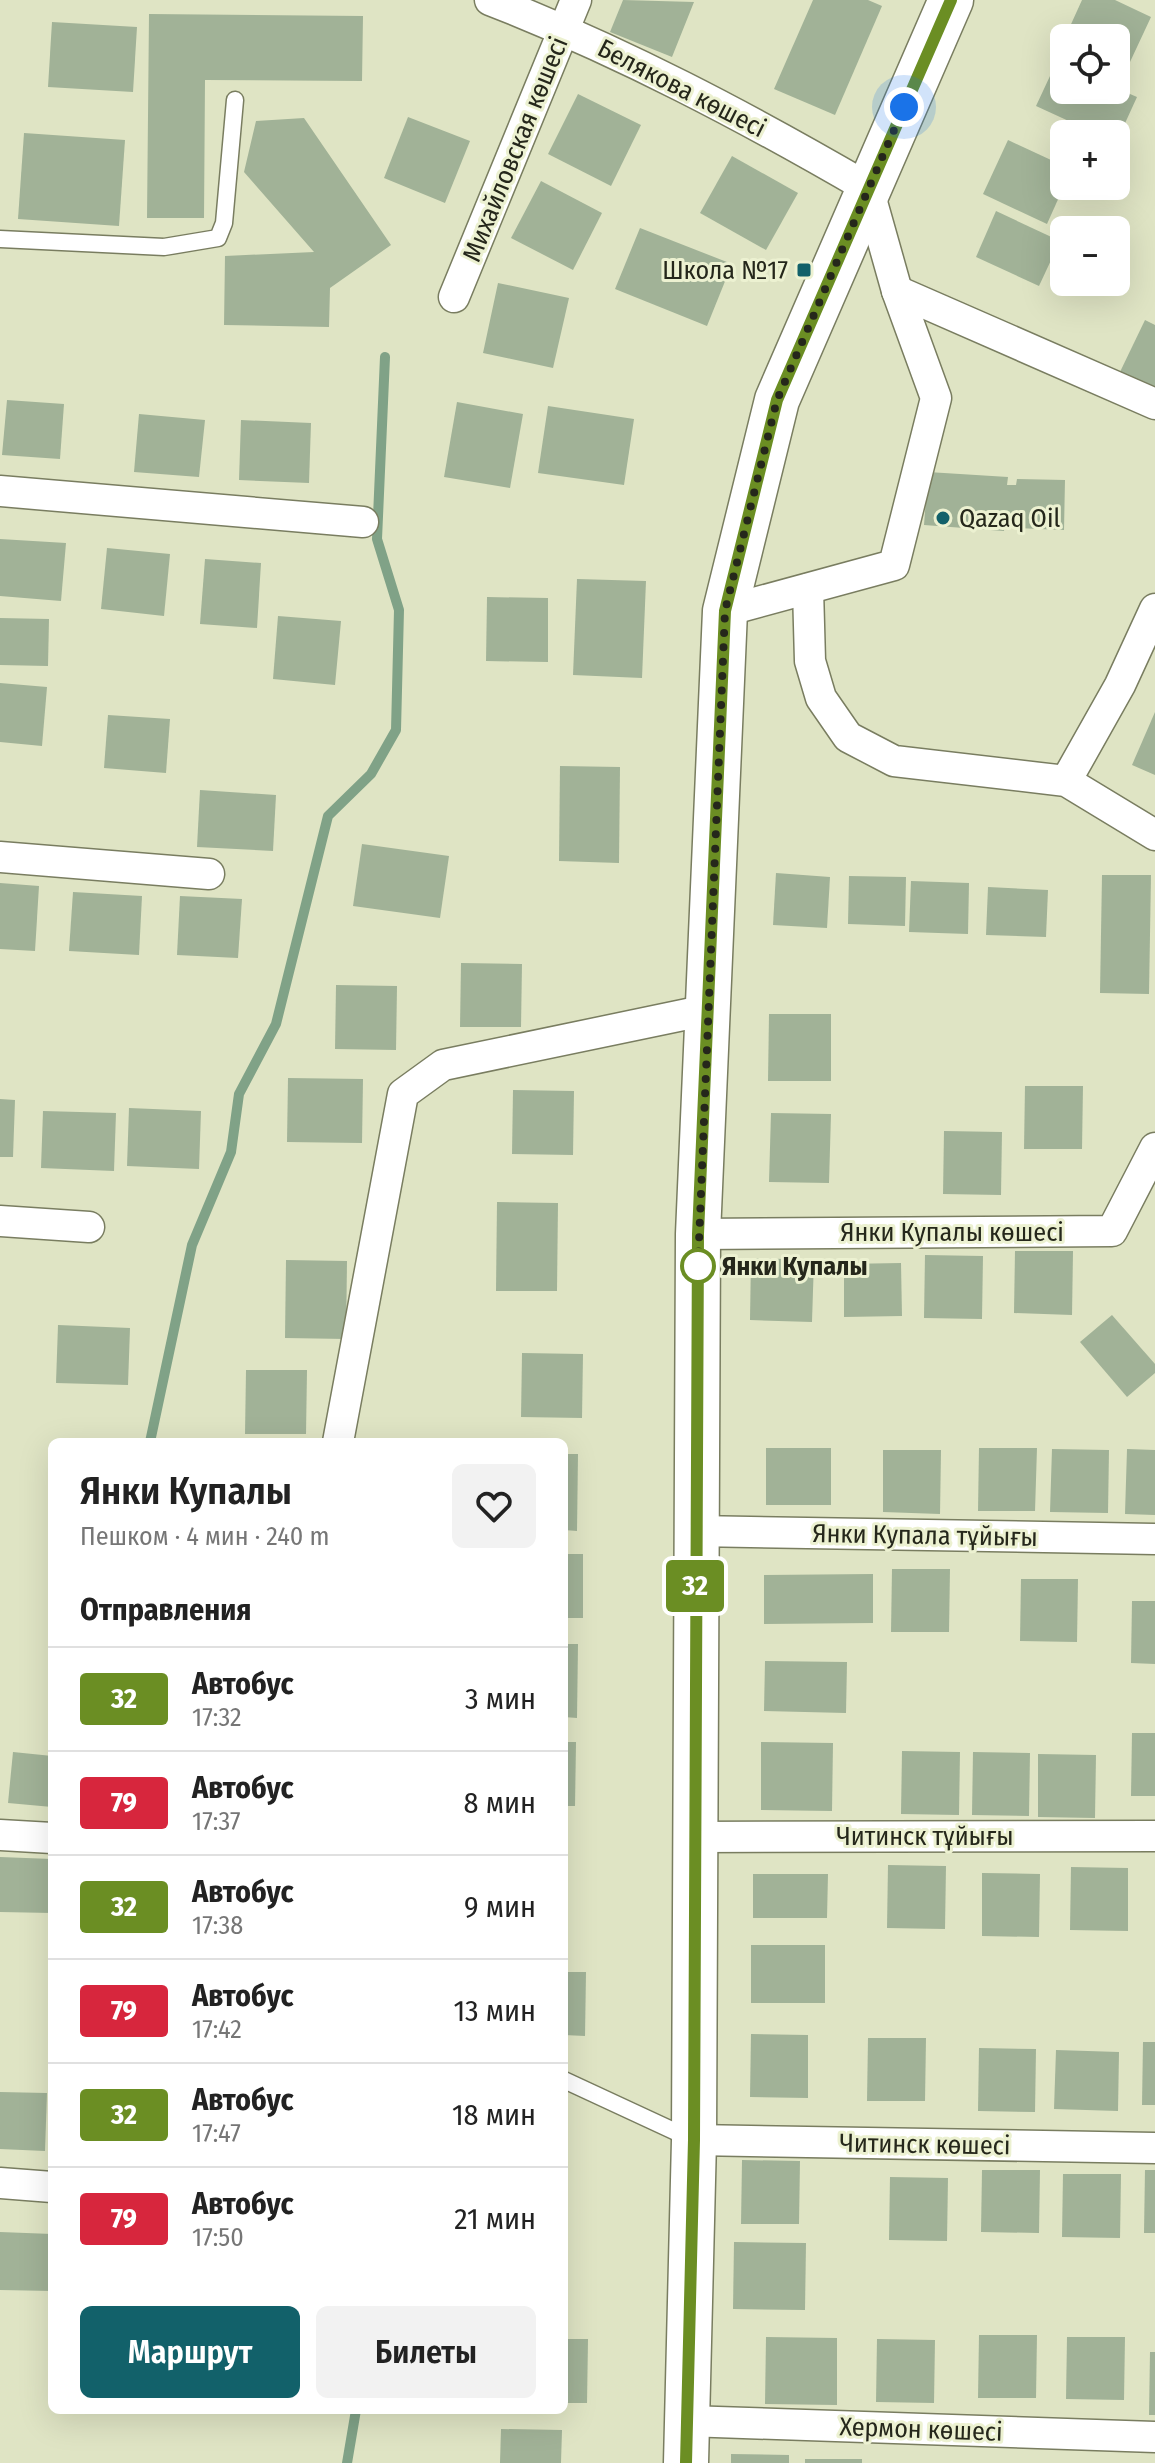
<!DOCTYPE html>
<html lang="ru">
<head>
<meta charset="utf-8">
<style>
	body { margin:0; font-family:"Fira Sans Condensed",sans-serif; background:#f2f2f2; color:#222; height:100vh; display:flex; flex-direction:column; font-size:30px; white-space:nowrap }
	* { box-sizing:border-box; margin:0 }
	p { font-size:26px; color:#767676 }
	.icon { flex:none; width:44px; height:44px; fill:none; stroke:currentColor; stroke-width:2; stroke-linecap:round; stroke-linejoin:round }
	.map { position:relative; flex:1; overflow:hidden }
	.details { position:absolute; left:48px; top:1438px; width:520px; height:976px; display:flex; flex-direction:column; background:#fff; border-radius:12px; box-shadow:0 8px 32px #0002 }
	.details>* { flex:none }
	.badge { padding:0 16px; border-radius:6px; font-size:28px; line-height:52px }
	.tools { position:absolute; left:1050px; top:24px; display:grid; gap:16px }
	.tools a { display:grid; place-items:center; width:80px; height:80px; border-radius:12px; background:#fff; box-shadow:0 8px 32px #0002; font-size:40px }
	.you { position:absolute; width:40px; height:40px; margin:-20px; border:6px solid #fff; border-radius:50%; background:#1a73e8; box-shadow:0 0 0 12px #1a73e833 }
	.map>.badge { position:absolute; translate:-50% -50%; box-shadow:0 0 0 4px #fff }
	h2 { padding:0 32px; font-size:30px; line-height:72px }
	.round { display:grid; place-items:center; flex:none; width:84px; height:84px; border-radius:12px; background:#f2f2f2 }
	.overview { display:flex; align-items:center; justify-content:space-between; height:136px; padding:0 32px }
	h1 { font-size:38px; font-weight:600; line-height:60px }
	.button { display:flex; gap:16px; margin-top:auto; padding:16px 32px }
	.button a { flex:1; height:92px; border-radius:12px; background:#12616a; color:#fff; font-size:32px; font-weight:600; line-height:92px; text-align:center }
	.button a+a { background:#f2f2f2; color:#222 }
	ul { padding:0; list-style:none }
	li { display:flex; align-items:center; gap:24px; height:104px; padding:0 32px; border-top:2px solid #e0e0e0 }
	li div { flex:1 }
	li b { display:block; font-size:30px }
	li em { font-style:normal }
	li .badge { min-width:88px; font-weight:700; text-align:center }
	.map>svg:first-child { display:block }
</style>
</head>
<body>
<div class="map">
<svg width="1155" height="2463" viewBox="0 0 1155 2463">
	<rect width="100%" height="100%" fill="#dfe4c4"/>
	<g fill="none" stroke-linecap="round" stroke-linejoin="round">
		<g stroke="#80a287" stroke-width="10">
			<path d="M150,1442l42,-197 39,-93 8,-58 37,-70 52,-208 43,-42 25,-44 3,-120 -22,-71 8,-182"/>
			<path d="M347,2463l9,-53"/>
		</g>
	</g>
	<g fill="#a1b297">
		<path d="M623,0l71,2 -22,55 -62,-25z"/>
		<path d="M813,0h55l14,6 -47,109 -61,-26z"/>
		<path d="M1082,0h33l36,17 -21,45 -14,-7v-17h-38l-11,-5z"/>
		<path d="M149,14l214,2 -1,65 -157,-1 -1,138h-57z"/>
		<path d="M52,22l85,5 -4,65 -85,-5z"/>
		<path d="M1057,61l7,3v26h52v-2l21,9 -21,46v-9h-19l-61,-28z"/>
		<path d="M578,94l63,31 -30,61 -63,-32z"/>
		<path d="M408,117l62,24 -25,62 -61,-25z"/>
		<path d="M304,118l87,127 -61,43 -1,39 -105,-2 1,-69 89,-4 -70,-80 12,-51z"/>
		<path d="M24,133l101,7 -6,86 -101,-7z"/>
		<path d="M1008,140l56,26v20l-17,38 -64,-30z"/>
		<path d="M732,156l66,37 -32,57 -66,-37z"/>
		<path d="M541,181l61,32 -29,57 -62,-32z"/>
		<path d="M996,211l64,30 -21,45 -63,-29z"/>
		<path d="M640,228l92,36 -25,62 -92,-37z"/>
		<path d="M498,283l71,15 -16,70 -70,-15z"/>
		<path d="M1145,320l10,5v66l-36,-17z"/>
		<path d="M7,400l57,4 -4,55 -58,-4z"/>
		<path d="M457,402l66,12 -13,74 -66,-11z"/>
		<path d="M548,406l86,13 -10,66 -86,-12z"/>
		<path d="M139,414l66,6 -6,57 -65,-5z"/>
		<path d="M241,420l70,3 -2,60 -70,-3z"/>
		<path d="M928,472l80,5 -1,8h9l1,-6 48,1 -1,50 -49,-2v-5l-10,-1 -1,9 -80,-6z"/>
		<path d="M0,539l66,4 -5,58 -61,-5z"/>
		<path d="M107,548l63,6 -6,62 -63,-7z"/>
		<path d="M205,559l56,4 -4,65 -57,-4z"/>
		<path d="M577,579l69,2 -4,97 -69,-3z"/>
		<path d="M487,597l61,1v64l-62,-1z"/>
		<path d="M278,616l63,5 -6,64 -62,-6z"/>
		<path d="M0,618l49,1 -1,47 -48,-1z"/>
		<path d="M0,683l47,4 -5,59 -42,-4z"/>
		<path d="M1155,712v63l-23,-10z"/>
		<path d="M108,715l62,4 -4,54 -62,-5z"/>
		<path d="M560,766l60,1 -1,96 -60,-2z"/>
		<path d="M200,790l76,5 -3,56 -76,-4z"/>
		<path d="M362,844l87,12 -9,62 -87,-12z"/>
		<path d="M776,873l54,4 -3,51 -54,-3z"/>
		<path d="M1102,875h49l-2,119 -49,-1z"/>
		<path d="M849,876l57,1 -1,49 -57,-2z"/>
		<path d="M911,881l58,2 -1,51 -59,-2z"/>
		<path d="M0,883l39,3 -4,65 -35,-2z"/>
		<path d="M988,887l60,3 -2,47 -60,-2z"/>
		<path d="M73,892l69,4 -3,59 -70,-4z"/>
		<path d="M180,896l62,3 -4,59 -61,-3z"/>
		<path d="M461,963l61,1 -1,63h-61z"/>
		<path d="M336,985l61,1 -1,64 -61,-1z"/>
		<path d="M769,1014h62v67h-63z"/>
		<path d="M288,1078l75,1 -1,64 -75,-1z"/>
		<path d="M1025,1086h58l-1,63h-58z"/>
		<path d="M513,1090l61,1 -1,64 -61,-1z"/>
		<path d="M0,1099l15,1 -2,57h-13z"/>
		<path d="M129,1108l72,3 -2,58 -72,-3z"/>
		<path d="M43,1111l73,2 -2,58 -73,-3z"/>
		<path d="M771,1113l60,1 -2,69 -60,-1z"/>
		<path d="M944,1131l58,1 -1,63 -58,-1z"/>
		<path d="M497,1202l61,1 -1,88h-61z"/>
		<path d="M1015,1251h58l-1,64 -58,-2z"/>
		<path d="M925,1255l58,1 -1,63 -58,-1z"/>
		<path d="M751,1258l63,2 -2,62 -62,-2z"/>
		<path d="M286,1260l61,1 -1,78 -61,-1z"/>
		<path d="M901,1263l1,53 -58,1v-53z"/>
		<path d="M1112,1315l43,49v9l-28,24 -47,-55z"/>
		<path d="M58,1325l72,3 -2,57 -72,-2z"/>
		<path d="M522,1353l61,1 -1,64 -61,-1z"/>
		<path d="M246,1370h61l-1,64h-61z"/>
		<rect x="766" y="1448" width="65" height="57"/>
		<path d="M979,1448h58l-2,63h-57z"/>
		<path d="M1052,1449l57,1 -1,63 -58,-1z"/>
		<path d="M1127,1449l28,1v65l-30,-1z"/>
		<path d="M883,1450h58l-1,64 -57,-2z"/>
		<path d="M564,1454h14l-1,77 -13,-1z"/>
		<rect x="564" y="1554" width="19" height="64"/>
		<path d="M892,1569h58l-1,63h-58z"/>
		<path d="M873,1574v49l-109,1v-49z"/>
		<path d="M1021,1579h57l-1,63 -57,-1z"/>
		<path d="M1132,1601h23v63l-24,-1z"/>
		<path d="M564,1644h14l-1,74 -13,-1z"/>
		<path d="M765,1661l82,1 -1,51 -82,-2z"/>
		<path d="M1132,1733h23v63h-24z"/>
		<path d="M564,1742h12l-1,64h-11z"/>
		<path d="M761,1742l72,1 -1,68 -71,-1z"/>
		<path d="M902,1751l58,1 -1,63 -58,-1z"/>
		<path d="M13,1752l39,4v51l-44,-4z"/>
		<path d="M973,1752l57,1 -1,63 -57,-1z"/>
		<path d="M1038,1754l58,1 -1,63 -57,-1z"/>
		<path d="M0,1857l52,2v54l-52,-1z"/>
		<path d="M888,1865l58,1 -1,63 -58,-1z"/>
		<path d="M1071,1867l57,1v63l-58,-1z"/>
		<path d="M982,1873l58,1 -1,63 -57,-1z"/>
		<path d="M753,1874h75l-1,44h-74z"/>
		<rect x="751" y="1945" width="74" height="58"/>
		<path d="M564,1972h22l-1,64 -21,-1z"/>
		<path d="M751,2034l57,1v63l-58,-1z"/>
		<path d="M868,2038h58l-1,63h-58z"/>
		<path d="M1143,2042h12v63h-13z"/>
		<path d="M979,2048l57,1 -1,63 -57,-1z"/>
		<path d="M1056,2050l63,2 -1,59 -64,-2z"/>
		<path d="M0,2092l47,1 -2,58 -45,-2z"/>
		<path d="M742,2160l58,1 -1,63h-58z"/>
		<path d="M982,2170h58l-1,63 -58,-1z"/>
		<path d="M1145,2170h10v63h-11z"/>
		<path d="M1063,2174h58l-1,64 -58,-1z"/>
		<path d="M890,2177l58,1 -1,63 -58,-1z"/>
		<path d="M0,2232l52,2v57l-52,-1z"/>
		<path d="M734,2242l72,1 -1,67 -72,-1z"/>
		<path d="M979,2335h58l-1,63h-58z"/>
		<path d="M766,2337l71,1v67l-72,-1z"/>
		<path d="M1067,2337h58l-1,63 -58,-1z"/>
		<path d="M564,2339h24l-1,64h-23z"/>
		<path d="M877,2339l58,1 -1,63 -58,-1z"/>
		<path d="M1150,2352h5v63h-6z"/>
		<path d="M501,2429l61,1 -1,33h-61z"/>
		<path d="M731,2454l58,1v8h-58z"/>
		<rect x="805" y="2459" width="57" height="4"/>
	</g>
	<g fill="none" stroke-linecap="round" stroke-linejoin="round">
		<defs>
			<g id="service">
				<path d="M0,239l164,8 54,-9 6,-15 11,-123"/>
				<path d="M564,2080l125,58"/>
			</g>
			<g id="minor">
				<path d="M490,0c131,51 256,117 378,188l29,103 39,107 -42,167 -169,46"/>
				<path d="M897,291l258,113"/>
				<path d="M454,297l122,-297"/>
				<path d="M0,491l363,31"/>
				<path d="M808,589l2,72 11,37 27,39 46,24 172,20 89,54"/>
				<path d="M1066,781l54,-96 35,-76"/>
				<path d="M0,857l209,17"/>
				<path d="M0,1221l89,6"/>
				<path d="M698,1234l414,-3 43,-83"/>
				<path d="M338,1442l65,-348 40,-29 264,-55"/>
				<path d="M695,1531l460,8"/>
				<path d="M0,1835l52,3"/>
				<path d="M695,1837l460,-1"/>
				<path d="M694,2140l461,8"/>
				<path d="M0,2183l52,4"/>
				<path d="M687,2421l468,16"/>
			</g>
			<path id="secondary" d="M686,2463l8,-323 4,-906 27,-623 52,-211 174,-400"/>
		</defs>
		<use href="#service" stroke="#797d60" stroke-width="19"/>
		<use href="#minor" stroke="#797d60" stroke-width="33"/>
		<use href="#secondary" stroke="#797d60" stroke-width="47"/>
		<use href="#service" stroke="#fff" stroke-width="16"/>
		<use href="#minor" stroke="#fff" stroke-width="30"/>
		<use href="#secondary" stroke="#fff" stroke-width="44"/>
	</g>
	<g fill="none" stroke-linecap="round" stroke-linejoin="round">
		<defs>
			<path id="line" d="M686,2463l8,-323 4,-906 27,-623 52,-211 174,-400"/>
		</defs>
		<use href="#line" stroke="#fff" stroke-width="18"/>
		<use href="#line" stroke="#6b8e23" stroke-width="12"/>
		<path stroke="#25271b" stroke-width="8" stroke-dasharray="0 14.4" d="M698,1266l27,-655 52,-211 127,-293"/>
	</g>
	<g fill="#12616a" stroke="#ecf1d1" stroke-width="3">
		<rect x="796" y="262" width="16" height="16" rx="4"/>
		<circle cx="943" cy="518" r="8"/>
	</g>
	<circle fill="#fff" stroke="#6b8e23" stroke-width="4" cx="698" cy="1266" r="16"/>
	<g text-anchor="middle" stroke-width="6" stroke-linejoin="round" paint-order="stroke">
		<g font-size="26" fill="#25271b" stroke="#ecf1d1">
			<text transform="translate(682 88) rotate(27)" y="9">Белякова көшесі</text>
			<text transform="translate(515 149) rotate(-68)" y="9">Михайловская көшесі</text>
			<text x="952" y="1241">Янки Купалы көшесі</text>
			<text transform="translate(925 1535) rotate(1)" y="9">Янки Купала тұйығы</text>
			<text x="925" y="1845">Читинск тұйығы</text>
			<text transform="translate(925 2144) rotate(1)" y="9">Читинск көшесі</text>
			<text transform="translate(921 2429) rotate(2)" y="9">Хермон көшесі</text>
		</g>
		<g font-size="26" fill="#25271b" stroke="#ecf1d1" text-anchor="end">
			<text x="788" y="279">Школа №17</text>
			<text x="959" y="527" text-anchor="start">Qazaq Oil</text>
		</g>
		<g font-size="26" font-weight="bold" fill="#25271b" stroke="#ecf1d1" text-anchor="start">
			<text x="722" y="1275">Янки Купалы</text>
		</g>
	</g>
</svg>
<div class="tools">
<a><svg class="icon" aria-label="locate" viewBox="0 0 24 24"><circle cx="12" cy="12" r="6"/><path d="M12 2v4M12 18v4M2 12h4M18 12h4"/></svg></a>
<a>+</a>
<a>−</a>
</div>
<div class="you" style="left:904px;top:107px"></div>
<b class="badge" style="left:695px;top:1586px;background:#6b8e23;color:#fff">32</b>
<section class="details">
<div class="overview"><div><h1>Янки Купалы</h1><p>Пешком · 4 мин · 240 m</p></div><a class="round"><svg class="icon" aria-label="heart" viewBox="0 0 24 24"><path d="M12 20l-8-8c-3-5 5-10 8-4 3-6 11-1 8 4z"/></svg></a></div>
<h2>Отправления</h2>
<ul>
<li><span class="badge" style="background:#6b8e23;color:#fff">32</span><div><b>Автобус</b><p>17:32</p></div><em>3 мин</em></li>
<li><span class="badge" style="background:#d7263d;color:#fff">79</span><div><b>Автобус</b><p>17:37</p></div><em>8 мин</em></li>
<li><span class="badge" style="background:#6b8e23;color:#fff">32</span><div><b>Автобус</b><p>17:38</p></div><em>9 мин</em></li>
<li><span class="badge" style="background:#d7263d;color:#fff">79</span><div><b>Автобус</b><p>17:42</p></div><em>13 мин</em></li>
<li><span class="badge" style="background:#6b8e23;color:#fff">32</span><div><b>Автобус</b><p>17:47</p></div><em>18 мин</em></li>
<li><span class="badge" style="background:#d7263d;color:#fff">79</span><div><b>Автобус</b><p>17:50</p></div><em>21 мин</em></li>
</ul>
<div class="button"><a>Маршрут</a><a>Билеты</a></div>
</section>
</div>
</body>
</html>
